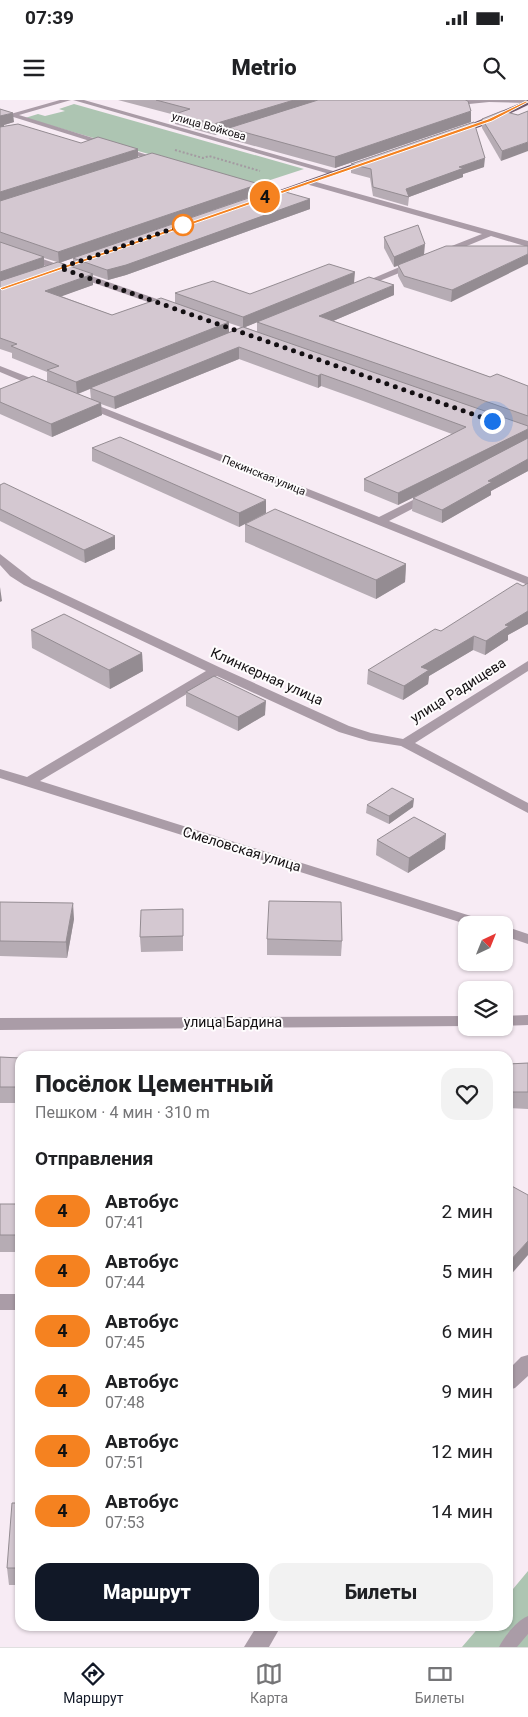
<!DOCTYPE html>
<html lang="ru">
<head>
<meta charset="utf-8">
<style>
	body { margin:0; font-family:Roboto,sans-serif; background:#f2f2f2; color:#202124; height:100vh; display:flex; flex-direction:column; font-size:19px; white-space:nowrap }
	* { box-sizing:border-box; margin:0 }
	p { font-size:16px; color:#757577 }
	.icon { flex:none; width:28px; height:28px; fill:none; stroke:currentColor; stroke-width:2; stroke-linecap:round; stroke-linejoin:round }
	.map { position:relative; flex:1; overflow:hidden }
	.details { position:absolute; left:15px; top:951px; width:498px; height:580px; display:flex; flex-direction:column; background:#fff; border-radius:15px; box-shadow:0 1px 4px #0004 }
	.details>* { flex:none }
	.badge { padding:0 10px; border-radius:16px; font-size:18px; line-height:32px }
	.needle { width:32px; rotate:43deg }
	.controls { position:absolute; left:458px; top:816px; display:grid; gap:10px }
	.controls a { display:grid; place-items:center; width:55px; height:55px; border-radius:10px; background:#fff; box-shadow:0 1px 4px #0004; font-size:25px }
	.you { position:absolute; width:25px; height:25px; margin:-12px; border:4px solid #fff; border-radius:50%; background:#1a73e8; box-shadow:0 0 0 8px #1a73e833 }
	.map>.badge { position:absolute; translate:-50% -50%; box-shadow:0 0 0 2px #fff }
	h2 { padding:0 20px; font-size:19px; line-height:45px }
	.round { display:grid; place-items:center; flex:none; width:52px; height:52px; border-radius:15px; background:#f2f2f2 }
	.head { display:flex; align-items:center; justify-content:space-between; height:85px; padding:0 20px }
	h1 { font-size:24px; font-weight:800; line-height:38px }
	.button { display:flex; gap:10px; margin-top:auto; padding:10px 20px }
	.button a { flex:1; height:58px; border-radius:15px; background:#111827; color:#fff; font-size:20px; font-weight:800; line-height:58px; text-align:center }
	.button a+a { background:#f2f2f2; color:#202124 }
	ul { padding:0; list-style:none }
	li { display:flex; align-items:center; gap:15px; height:60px; padding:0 20px }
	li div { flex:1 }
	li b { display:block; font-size:19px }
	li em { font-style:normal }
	li .badge { min-width:55px; font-weight:700; text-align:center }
	.status { display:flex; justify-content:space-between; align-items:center; height:35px; padding:0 25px; background:#fff; direction:ltr }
	.status svg { height:14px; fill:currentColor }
	header { display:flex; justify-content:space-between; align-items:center; height:65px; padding:0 20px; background:#fff; font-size:22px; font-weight:800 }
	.menu { display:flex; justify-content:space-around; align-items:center; height:70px; border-top:1px solid #e0e0e0; background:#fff; font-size:14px; color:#757577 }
	.menu a { display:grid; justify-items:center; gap:2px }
	.menu .current { color:#111827 }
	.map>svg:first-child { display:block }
</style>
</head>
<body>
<div class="status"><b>07:39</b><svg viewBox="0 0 49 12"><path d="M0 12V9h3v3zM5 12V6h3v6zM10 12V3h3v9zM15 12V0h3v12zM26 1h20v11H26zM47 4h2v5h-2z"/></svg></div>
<header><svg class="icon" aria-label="menu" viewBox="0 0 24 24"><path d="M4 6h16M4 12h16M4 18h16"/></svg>Metrio<svg class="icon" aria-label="search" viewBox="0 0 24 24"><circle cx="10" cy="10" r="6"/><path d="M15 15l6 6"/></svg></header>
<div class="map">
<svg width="528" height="1547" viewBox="0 0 528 1547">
	<rect width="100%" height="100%" fill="#f7ebf4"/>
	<g fill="#adc5b2">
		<path d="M74,4l230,65 -49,16 -230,-67 13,-4 7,2 20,-5 -6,-2z"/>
		<path d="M528,1471v76h-66l18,-21h28v-31z"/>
	</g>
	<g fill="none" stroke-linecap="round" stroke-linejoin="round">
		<path stroke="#a39aa1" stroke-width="2" stroke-dasharray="2 2" stroke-linecap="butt" d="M175,50l28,8 6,-2 51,15"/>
		<path fill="#aa9ca7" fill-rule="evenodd" d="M528,1516v18l-11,13h-18c5,-10 18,-27 29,-31z"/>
		<g fill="#aa9ca7" fill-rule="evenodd">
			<path d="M60,0h11l-52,15 148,46 -7,2 -153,-48z"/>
			<path d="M73,0h11l256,73 -7,2z"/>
			<path d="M528,0v3l-39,-1 -30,3 -3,-2 12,-3z"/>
			<path d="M309,80l219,61v6l-37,-11 -46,19h-6v-4l43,-17 -176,-50v-4z"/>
			<path d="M240,82l38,10 1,2 -4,2 -38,-10 -1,-2z"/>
			<path d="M0,144l174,61 2,2 -8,2 -168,-59z"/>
			<path d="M416,160l4,3 -1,2 -57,23 -7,-2z"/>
			<path d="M0,266l46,18 1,2 -9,2 -38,-16z"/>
			<path d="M84,300l295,117 46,-23h8v4l-44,23 139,56v8l-448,-180 -1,-2z"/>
			<path d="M0,454l32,25 189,89 128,58 22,7 32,6 125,-78v10l-113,72 113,60v10l-127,-67 -32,-5 -30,-9 -122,-56 -177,105 450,141 3,3h-24l-469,-147v-9l27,8 179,-106 -182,-86 -14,-9 -10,-11z"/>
			<path d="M504,826l24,8v10l-24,-8z"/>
			<path d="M528,915v10l-24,1v-10z"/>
			<path d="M466,916v10l-466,4v-12z"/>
			<rect x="0" y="1194" width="20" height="16"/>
			<path d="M528,1255v21l-13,12 -7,2v-20l13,-13z"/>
			<path d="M257,1526h24l-12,21h-25z"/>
		</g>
		<g fill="#70596b" fill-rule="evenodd">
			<path d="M528,0v5c-13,6 -67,34 -77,27z"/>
			<path d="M367,59l7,2 -107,38 -7,-2z"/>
		</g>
	</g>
	<g fill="#b6acb4" fill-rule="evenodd">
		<path d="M118,0h347l6,22 -136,46 -106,-29v-9l-14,5 -40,-11v-9z"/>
		<path d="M0,9l14,13 -10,3v2l77,16 57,14 172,52 -184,66 -18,5 -15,-5v10l-32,11 51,19 63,-12v-10l75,1 104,-11 40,12 -61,26 157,56 38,9v85l-37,20v4l-49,28 -30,-12 1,-13 15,-8 -30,15 -34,-14v-12l88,-45 -89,-33 -42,-15 -3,2 -79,-29 -124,50 -14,-5 1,11 -50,22 -52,-23v-25l47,-8v-9l-35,-14v-5l-12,-4zM44,158l13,4 -13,4zM73,158v9l-13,-5h2zM257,222v10l-12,-5zM229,223l12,4 -12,5zM90,289l1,10 -13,-5z"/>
		<path d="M518,15l-17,46 -19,-33v-9z"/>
		<path d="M351,64l133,3 -21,7v3l-54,20 -1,9 -35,-10 -3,-18 -19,-5z"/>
		<path d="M384,137l40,17 104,-8 -77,56 -47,-15 -6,-11v-10l-4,1 -10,-19z"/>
		<path d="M92,348l174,65 -27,14 -147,-66z"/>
		<path d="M0,385l115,64 -30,14 -85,-42z"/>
		<path d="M245,424l161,40 -1,18 -29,17 -131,-57z"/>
		<path d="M528,483v41l-20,11v5l-23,15 -12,-5 -44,26 -1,8 -25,16 -36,-16 1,-14 73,-39z"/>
		<path d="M31,530l111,23 1,18 -33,18 -78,-41z"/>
		<path d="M186,592l79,23 -27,16 -52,-25z"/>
		<path d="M367,705l46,2 -24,17 -23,-11z"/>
		<path d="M377,740l68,9 -37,24 -32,-18z"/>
		<path d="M0,802l74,17 -7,39 -67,-2z"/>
		<path d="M183,825v26l-42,1 -1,-15z"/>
		<path d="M267,839l75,2 -1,15 -74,-1z"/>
		<path d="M0,957l20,1v45h-20z"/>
		<path d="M528,963v46l-20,-1v-44z"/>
		<rect x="0" y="1104" width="20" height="48"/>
		<path d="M20,1403v82h-11l-2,-17z"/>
	</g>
	<g fill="#948c92">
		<path d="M294,0h33l-98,28v2l-14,5 -1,-11z"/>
		<path d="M471,11v11l-136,46v-11z"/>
		<path d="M13,13l1,9 -10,3v4l-4,1v-14z"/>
		<path d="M528,42v9l-27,10 1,-10z"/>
		<path d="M138,49v10l-138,44v-11z"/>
		<path d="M485,58l-1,9 -21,7v3l-54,20 -3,-8 53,-22z"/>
		<path d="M259,84v10l-200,69 -1,-11z"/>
		<path d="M310,99v10l-184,66 -18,5 -1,-10z"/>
		<path d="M425,144l-1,11 -30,12v-10z"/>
		<path d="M528,154v10l-77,38 1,-12z"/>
		<path d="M44,157v11l-44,15v-11z"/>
		<path d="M355,172l-1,11 -111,45v-11z"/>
		<path d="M93,174v11l-47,17 -1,-11z"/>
		<path d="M394,185v10l-75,32v-11z"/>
		<path d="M229,222v11l-152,61 -1,-12z"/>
		<path d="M239,247v12l-124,50 -1,-12z"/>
		<path d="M321,274v12l-3,2v-12z"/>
		<path d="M101,303l1,12 -50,22 -1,-13z"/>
		<path d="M528,329v12l-130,64v-12z"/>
		<path d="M528,359v12l-37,20v4l-49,28v-13l46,-29z"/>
		<path d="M266,400v13l-27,14v-14z"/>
		<path d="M115,436v13l-30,14 -1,-13z"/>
		<path d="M406,464l-1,18 -29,17v-19z"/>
		<path d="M0,487l2,14 -2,1z"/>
		<path d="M528,511v13l-20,11v5l-23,15 1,-14 19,-16z"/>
		<path d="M474,536l-1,14 -44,26 -1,8 -25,16 1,-14 17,-19z"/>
		<path d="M142,553l1,18 -33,18 -1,-19z"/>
		<path d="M266,601l-1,14 -27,16v-14z"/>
		<path d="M414,699l-1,8 -24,17v-8z"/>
		<path d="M446,734l-1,15 -37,24 1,-15z"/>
		<path d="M73,803l1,16 -7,39 -1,-16z"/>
		<path d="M528,1141v14l-20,23v-15z"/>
	</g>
	<g fill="#d4c8d1" stroke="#948c92">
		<path d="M156,0h138l-80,24 -39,-10 15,-5z"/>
		<path d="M318,0h147l3,1 3,10 -136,46 -106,-29z"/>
		<path d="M0,9l13,4 -13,3z"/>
		<path d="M502,11l16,4 10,-4v31l-26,9 -20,-32z"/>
		<path d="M474,22l11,36 -26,9 5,1 -58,21 3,8 -36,-10 -2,-18 -20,-5z"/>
		<path d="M18,24l63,19 17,-6 40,12 -138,43v-65z"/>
		<path d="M152,53l107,31 -201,68 -58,-20v-31z"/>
		<path d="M275,89l35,10 -184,66 -19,5 -34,-12z"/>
		<path d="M418,125l7,19 -31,13 -10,-20z"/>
		<path d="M0,142l44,15 -44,15z"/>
		<path d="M446,146h82v8l-76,36 -48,-14 -6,-11z"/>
		<path d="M58,162l35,12 -48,17 67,24 49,-17 68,24 -153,60 -29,-12 12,-4 -48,-20 6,-2 -17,-6v-57z"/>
		<path d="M329,164l26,8 -112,45 -68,-24 38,-12 37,13z"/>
		<path d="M369,177l25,8 -75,31 171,61 7,-3 31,12v30l-271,-94z"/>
		<path d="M243,227l285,99v3l-130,64 -34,-14 102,-52 -103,-38 -42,-15 -3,2 -79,-29 -125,50 -24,-9z"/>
		<path d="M33,276l68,27 -50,21 -51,-22v-13z"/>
		<path d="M120,337l146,63 -27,13 -147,-65z"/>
		<path d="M528,338v21l-40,22 4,1 -50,28 -29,-12z"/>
		<path d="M4,383l111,53 -31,14 -84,-41v-24z"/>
		<path d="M275,409l131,55 -30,16 -131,-56z"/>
		<path d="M517,483l6,3 5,-3v28l-23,14 4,1 -23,15 -12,-5 -53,31 8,3 -25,16 -36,-16 67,-41 6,2z"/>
		<path d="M64,514l78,39 -33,17 -78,-40z"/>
		<path d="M214,576l52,25 -28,16 -52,-25z"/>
		<path d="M392,688l22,11 -25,17 -22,-11z"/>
		<path d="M414,717l32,17 -37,24 -32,-18z"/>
		<path d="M269,801l72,1 1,39 -75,-2z"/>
		<path d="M0,802l73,1 -7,39 -66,-1z"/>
		<path d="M183,809v27l-43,1 1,-27z"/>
		<path d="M0,957l20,1v29h-20z"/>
		<path d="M528,963v29h-20v-28z"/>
		<path d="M508,1084l20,11v46l-20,22z"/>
		<rect x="0" y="1104" width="20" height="31"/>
		<path d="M12,1403h8v65h-13z"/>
	</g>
	<path fill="#f58220" stroke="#fff" d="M526,1l2,1 -36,19 -490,169 -2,-2 488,-169z"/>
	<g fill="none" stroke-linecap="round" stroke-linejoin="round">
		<path stroke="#130f12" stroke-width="5" stroke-dasharray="0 9" d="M183,125l-123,43 432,153"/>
	</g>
	<circle fill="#fff" stroke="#f58220" stroke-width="2.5" cx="183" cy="125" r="10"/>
	<g text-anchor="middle" stroke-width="4" stroke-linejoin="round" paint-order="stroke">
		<g font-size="11" fill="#130f12" stroke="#fefcfd">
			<text transform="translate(209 26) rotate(16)" y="4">улица Войкова</text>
			<text transform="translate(264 375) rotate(22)" y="4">Пекинская улица</text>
		</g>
		<g font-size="14" fill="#130f12" stroke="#fefcfd">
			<text transform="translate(267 576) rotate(24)" y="5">Клинкерная улица</text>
			<text transform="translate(458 590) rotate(-32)" y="5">улица Радищева</text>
			<text transform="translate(242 749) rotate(17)" y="5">Смеловская улица</text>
			<text x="233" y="927">улица Бардина</text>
		</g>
	</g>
</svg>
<div class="controls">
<a><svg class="needle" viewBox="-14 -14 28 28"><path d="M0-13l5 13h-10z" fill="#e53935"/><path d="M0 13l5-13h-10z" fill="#757577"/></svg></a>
<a><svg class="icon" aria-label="layers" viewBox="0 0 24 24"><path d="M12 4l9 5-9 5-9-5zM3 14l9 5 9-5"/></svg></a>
</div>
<div class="you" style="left:492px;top:321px"></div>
<b class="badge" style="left:265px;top:97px;background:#f58220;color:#111">4</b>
<section class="details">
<div class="head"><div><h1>Посёлок Цементный</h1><p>Пешком · 4 мин · 310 m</p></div><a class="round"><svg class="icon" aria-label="heart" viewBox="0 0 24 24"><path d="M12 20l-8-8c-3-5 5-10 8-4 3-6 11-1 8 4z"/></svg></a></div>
<h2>Отправления</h2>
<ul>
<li><span class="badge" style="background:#f58220;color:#111">4</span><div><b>Автобус</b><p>07:41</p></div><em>2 мин</em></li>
<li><span class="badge" style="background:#f58220;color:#111">4</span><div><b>Автобус</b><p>07:44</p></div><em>5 мин</em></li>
<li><span class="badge" style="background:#f58220;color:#111">4</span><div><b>Автобус</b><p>07:45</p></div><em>6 мин</em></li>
<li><span class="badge" style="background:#f58220;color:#111">4</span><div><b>Автобус</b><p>07:48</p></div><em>9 мин</em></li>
<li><span class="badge" style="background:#f58220;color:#111">4</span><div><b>Автобус</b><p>07:51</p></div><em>12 мин</em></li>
<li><span class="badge" style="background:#f58220;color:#111">4</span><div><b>Автобус</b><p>07:53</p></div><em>14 мин</em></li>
</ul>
<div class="button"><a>Маршрут</a><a>Билеты</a></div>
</section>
</div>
<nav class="menu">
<a class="current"><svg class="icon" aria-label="directions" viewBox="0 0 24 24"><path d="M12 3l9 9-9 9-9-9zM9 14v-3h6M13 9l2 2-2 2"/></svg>Маршрут</a>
<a><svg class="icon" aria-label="map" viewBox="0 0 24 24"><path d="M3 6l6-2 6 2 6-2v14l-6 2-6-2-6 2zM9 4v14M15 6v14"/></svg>Карта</a>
<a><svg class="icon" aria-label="tickets" viewBox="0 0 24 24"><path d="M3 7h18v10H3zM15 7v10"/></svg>Билеты</a>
</nav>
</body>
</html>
